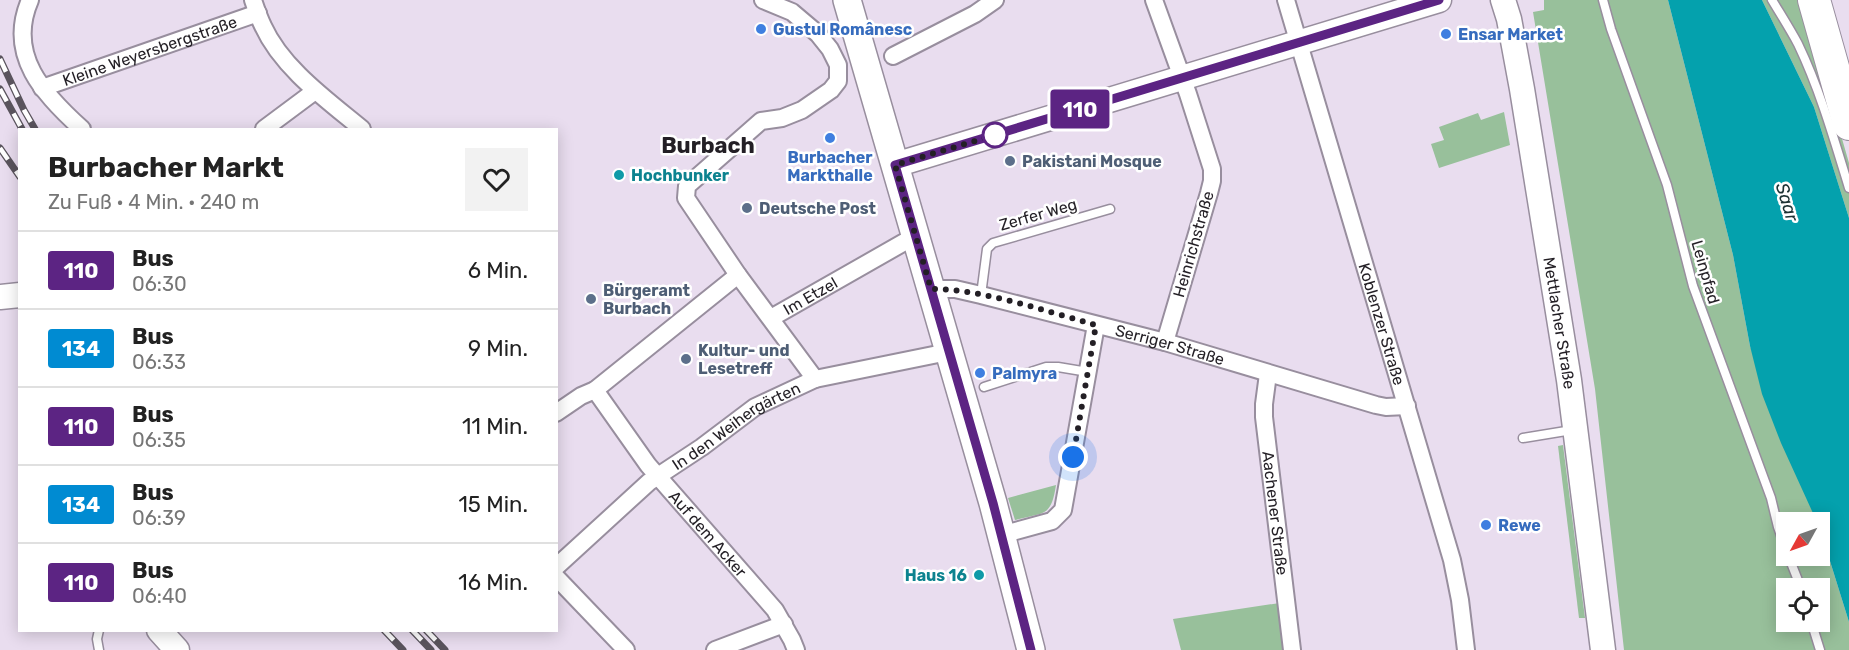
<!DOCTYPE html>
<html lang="de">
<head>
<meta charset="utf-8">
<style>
	body { margin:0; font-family:Rubik,sans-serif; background:#f2f2f2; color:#222; height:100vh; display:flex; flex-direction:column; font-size:22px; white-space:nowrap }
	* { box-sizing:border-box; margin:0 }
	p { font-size:20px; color:#767676 }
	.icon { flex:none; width:33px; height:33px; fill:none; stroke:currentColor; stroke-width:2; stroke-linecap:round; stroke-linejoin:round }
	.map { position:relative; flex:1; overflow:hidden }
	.details { position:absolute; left:18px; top:128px; width:540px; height:504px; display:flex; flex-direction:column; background:#fff; border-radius:0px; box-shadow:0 3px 15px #0003 }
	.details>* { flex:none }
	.badge { padding:0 12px; border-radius:4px; font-size:21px; line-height:39px }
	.needle { width:39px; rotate:230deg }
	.tools { position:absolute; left:1776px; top:512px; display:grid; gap:12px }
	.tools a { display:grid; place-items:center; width:54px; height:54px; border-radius:0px; background:#fff; box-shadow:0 3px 15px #0003; font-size:30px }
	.you { position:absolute; width:30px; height:30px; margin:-15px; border:4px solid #fff; border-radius:50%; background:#1a73e8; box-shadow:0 0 0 9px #1a73e833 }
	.map>.badge { position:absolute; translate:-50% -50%; box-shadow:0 0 0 3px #fff }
	.round { display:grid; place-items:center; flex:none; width:63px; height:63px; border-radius:0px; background:#f2f2f2 }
	.summary { display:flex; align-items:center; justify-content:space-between; height:102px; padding:0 30px }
	h1 { font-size:28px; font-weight:700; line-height:45px }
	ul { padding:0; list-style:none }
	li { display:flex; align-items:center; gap:18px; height:78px; padding:0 30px; border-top:2px solid #e0e0e0 }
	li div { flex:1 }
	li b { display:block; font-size:22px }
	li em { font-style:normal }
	li .badge { min-width:66px; font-weight:700; text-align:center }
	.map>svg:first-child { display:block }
</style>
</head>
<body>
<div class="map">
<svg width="1849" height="650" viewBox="0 0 1849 650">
	<rect width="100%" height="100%" fill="#e9ddef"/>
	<g fill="#98c09b" fill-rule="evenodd">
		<path d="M1544,0h124l65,255 17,91 67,176h-31v33h34v-26l29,93v28h-225l-29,-261 -62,-377 11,-2zM1786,588h34v33h-34z"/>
		<path d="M1762,0h40l47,163v55l-35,-111z"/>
		<path d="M1504,112l6,33 -71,23 -8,-24 13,-4 -5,-13 39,-14 3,7z"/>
		<path d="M1563,445l22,173h-6l-21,-172z"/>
		<path d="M1056,485c-5,33 -12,27 -41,35l-7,-22z"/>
		<path d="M1286,602l6,48h-111l-8,-31z"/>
	</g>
	<path fill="#04a1ad" d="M1668,0h94l52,107 35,111v404l-29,-93v-7h-3l-36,-79 -19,-49 -12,-48 -17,-91z"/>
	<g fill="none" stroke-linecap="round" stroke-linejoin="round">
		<defs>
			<g id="lane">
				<path d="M1603,0l8,29 56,156 26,101 78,212 7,29 8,23"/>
				<path d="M1772,0c9,15 18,29 26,44 22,46 36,95 51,144"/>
				<path d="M981,295l6,-46 6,-6 117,-34"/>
				<path d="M984,387l62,-20h12l30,5"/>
				<path d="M1523,438l49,-8"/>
				<path d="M1788,555l13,33"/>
				<path d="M1811,621l9,29"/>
				<path d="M99,650l-2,-11 2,-9"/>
			</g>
			<g id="street">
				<path d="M30,0c-24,55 14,95 52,129"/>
				<path d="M253,0c3,9 6,18 10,26 19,42 64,74 99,103"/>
				<path d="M763,0l29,12 26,22 12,15 8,16v16l-7,9 -29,20 -20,8 -21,3 -74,65 -1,12 52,77 77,104"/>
				<path d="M1154,0l34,94 24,75v12l-3,12 -44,149"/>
				<path id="s1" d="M1286,0l166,560 8,40 6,50"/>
				<path d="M893,56l82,-42 20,-14"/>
				<path id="s2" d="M42,88l216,-75"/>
				<path d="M264,129l51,-38"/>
				<path id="s3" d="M931,289h24l26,6 184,47 211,63 10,2 21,-1"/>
				<path id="s4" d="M771,318l144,-82"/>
				<path id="s5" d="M1268,374l-4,30v13l28,233"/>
				<path id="s6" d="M595,390l53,75 127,145 17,30 4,10"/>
				<path d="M556,413l25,-17 14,-6 143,-115"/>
				<path d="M1001,535l51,-14 11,-11 33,-185"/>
				<path id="s7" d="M556,567l93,-85 53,-35 53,-40 60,-28 133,-27"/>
				<path d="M556,577l70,73"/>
				<path d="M715,650l69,-26"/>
			</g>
			<g id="secondary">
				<path id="s8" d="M1503,0l6,19 13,70 47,291 34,270"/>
				<path d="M895,165l544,-165"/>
				<path d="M0,297l20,-2"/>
				<path d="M159,630l18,20"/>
			</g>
			<path id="primary" d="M847,0l146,503 38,147"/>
			<path id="highway" d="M1814,0l35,124"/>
		</defs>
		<use href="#lane" stroke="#988e9e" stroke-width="11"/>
		<use href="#street" stroke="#988e9e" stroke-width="20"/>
		<use href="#secondary" stroke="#988e9e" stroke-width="27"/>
		<use href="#primary" stroke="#988e9e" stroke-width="30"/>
		<use href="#highway" stroke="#988e9e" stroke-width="34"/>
		<use href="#lane" stroke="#fff" stroke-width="8"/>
		<use href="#street" stroke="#fff" stroke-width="16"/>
		<use href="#secondary" stroke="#fff" stroke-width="24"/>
		<use href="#primary" stroke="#fff" stroke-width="27"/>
		<use href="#highway" stroke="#fff" stroke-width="32"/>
		<defs>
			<g id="rail">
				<path d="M0,59l24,51 11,19"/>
				<path d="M0,89l22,40"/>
				<path d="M0,148l20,29"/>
				<path d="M384,630l19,20"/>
				<path d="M412,630l19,20"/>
				<path d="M426,630l19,20"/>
			</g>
		</defs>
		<use href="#rail" stroke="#5a545d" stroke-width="7"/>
		<use href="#rail" stroke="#fff" stroke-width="4.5" stroke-dasharray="14" stroke-linecap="butt"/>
	</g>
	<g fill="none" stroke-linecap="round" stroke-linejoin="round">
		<defs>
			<path id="line" d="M1031,650l-38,-147 -98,-338 544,-165"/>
		</defs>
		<use href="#line" stroke="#fff" stroke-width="14"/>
		<use href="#line" stroke="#5c2483" stroke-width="9"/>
		<path stroke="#231f25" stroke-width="6" stroke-dasharray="0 10.8" d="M995,135l-100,30 36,124c52,0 113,22 165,36l-23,132"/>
	</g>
	<g fill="#3f7fe0" stroke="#fff" stroke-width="2">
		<circle cx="761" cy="29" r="6"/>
		<circle cx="1446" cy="34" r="6"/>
		<circle cx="830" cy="138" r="6"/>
		<circle cx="980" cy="373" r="6"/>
		<circle cx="1486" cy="525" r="6"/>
	</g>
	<circle fill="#fff" stroke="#5c2483" stroke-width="3" cx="995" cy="135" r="12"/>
	<g fill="#5c6f8a" stroke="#fff" stroke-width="2">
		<circle cx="1010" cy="161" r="6"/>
		<circle cx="747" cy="208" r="6"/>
		<circle cx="591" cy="299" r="6"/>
		<circle cx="686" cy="359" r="6"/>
	</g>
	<g fill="#0f9aa8" stroke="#fff" stroke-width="2">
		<circle cx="619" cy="175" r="6"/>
		<circle cx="979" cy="575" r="6"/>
	</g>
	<g text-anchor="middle" stroke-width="5" stroke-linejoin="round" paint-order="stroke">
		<g font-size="16" font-weight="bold" fill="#366cbe" stroke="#fff" text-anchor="start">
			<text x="773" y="35">Gustul Românesc</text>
			<text x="1458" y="40">Ensar Market</text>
			<text x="830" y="163" text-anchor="middle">Burbacher<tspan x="830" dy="18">Markthalle</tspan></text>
			<text x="992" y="379">Palmyra</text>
			<text x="1498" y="531">Rewe</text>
		</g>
		<g font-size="16" fill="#231f25" stroke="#fff">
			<text dy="6" stroke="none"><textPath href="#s2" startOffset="114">Kleine Weyersbergstraße</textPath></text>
			<text transform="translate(1038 214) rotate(-16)" y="6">Zerfer Weg</text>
			<text transform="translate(1193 244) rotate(-74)" y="6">Heinrichstraße</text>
			<text transform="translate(1706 272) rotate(74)" y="6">Leinpfad</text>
			<text dy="6" stroke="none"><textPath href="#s4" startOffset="45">Im Etzel</textPath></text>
			<text dy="6" stroke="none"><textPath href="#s1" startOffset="338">Koblenzer Straße</textPath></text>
			<text dy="6" stroke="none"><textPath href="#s8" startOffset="328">Mettlacher Straße</textPath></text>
			<text dy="6" stroke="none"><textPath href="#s3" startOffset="246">Serriger Straße</textPath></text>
			<text dy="6" stroke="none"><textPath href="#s7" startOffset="230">In den Weihergärten</textPath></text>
			<text dy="6" stroke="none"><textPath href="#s5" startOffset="140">Aachener Straße</textPath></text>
			<text dy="6" stroke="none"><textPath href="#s6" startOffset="183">Auf dem Acker</textPath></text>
		</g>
		<g font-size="16" font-weight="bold" fill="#4e5e75" stroke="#fff" text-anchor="start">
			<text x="1022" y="167">Pakistani Mosque</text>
			<text x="759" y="214">Deutsche Post</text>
			<text x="603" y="296">Bürgeramt<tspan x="603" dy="18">Burbach</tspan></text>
			<text x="698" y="356">Kultur- und<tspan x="698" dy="18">Lesetreff</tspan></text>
		</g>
		<g font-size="16" font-weight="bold" fill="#0d838f" stroke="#fff" text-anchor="start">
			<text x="631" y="181">Hochbunker</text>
			<text x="967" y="581" text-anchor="end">Haus 16</text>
		</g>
		<g font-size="18" font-style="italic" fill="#1c3234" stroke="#fff">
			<text transform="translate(1787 202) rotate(73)" y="6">Saar</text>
		</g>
		<g font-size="22" font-weight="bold" fill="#231f25" stroke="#fff">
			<text x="708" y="153">Burbach</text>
		</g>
	</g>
</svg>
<div class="tools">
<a><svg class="needle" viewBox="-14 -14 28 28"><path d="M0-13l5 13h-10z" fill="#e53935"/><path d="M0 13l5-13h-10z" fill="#767676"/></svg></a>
<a><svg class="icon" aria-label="locate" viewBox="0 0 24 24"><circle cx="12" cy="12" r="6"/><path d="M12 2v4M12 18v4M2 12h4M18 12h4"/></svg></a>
</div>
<div class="you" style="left:1073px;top:457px"></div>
<b class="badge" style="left:1080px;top:109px;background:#5c2483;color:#fff">110</b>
<section class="details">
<div class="summary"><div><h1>Burbacher Markt</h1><p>Zu Fuß · 4 Min. · 240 m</p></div><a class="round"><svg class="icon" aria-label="heart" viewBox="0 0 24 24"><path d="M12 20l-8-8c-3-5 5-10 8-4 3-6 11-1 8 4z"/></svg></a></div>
<ul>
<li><span class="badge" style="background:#5c2483;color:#fff">110</span><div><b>Bus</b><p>06:30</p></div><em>6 Min.</em></li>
<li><span class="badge" style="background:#008bd2;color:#fff">134</span><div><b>Bus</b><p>06:33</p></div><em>9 Min.</em></li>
<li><span class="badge" style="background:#5c2483;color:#fff">110</span><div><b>Bus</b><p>06:35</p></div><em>11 Min.</em></li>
<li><span class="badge" style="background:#008bd2;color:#fff">134</span><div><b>Bus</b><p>06:39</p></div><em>15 Min.</em></li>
<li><span class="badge" style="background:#5c2483;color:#fff">110</span><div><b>Bus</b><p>06:40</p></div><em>16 Min.</em></li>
</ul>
</section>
</div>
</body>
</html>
